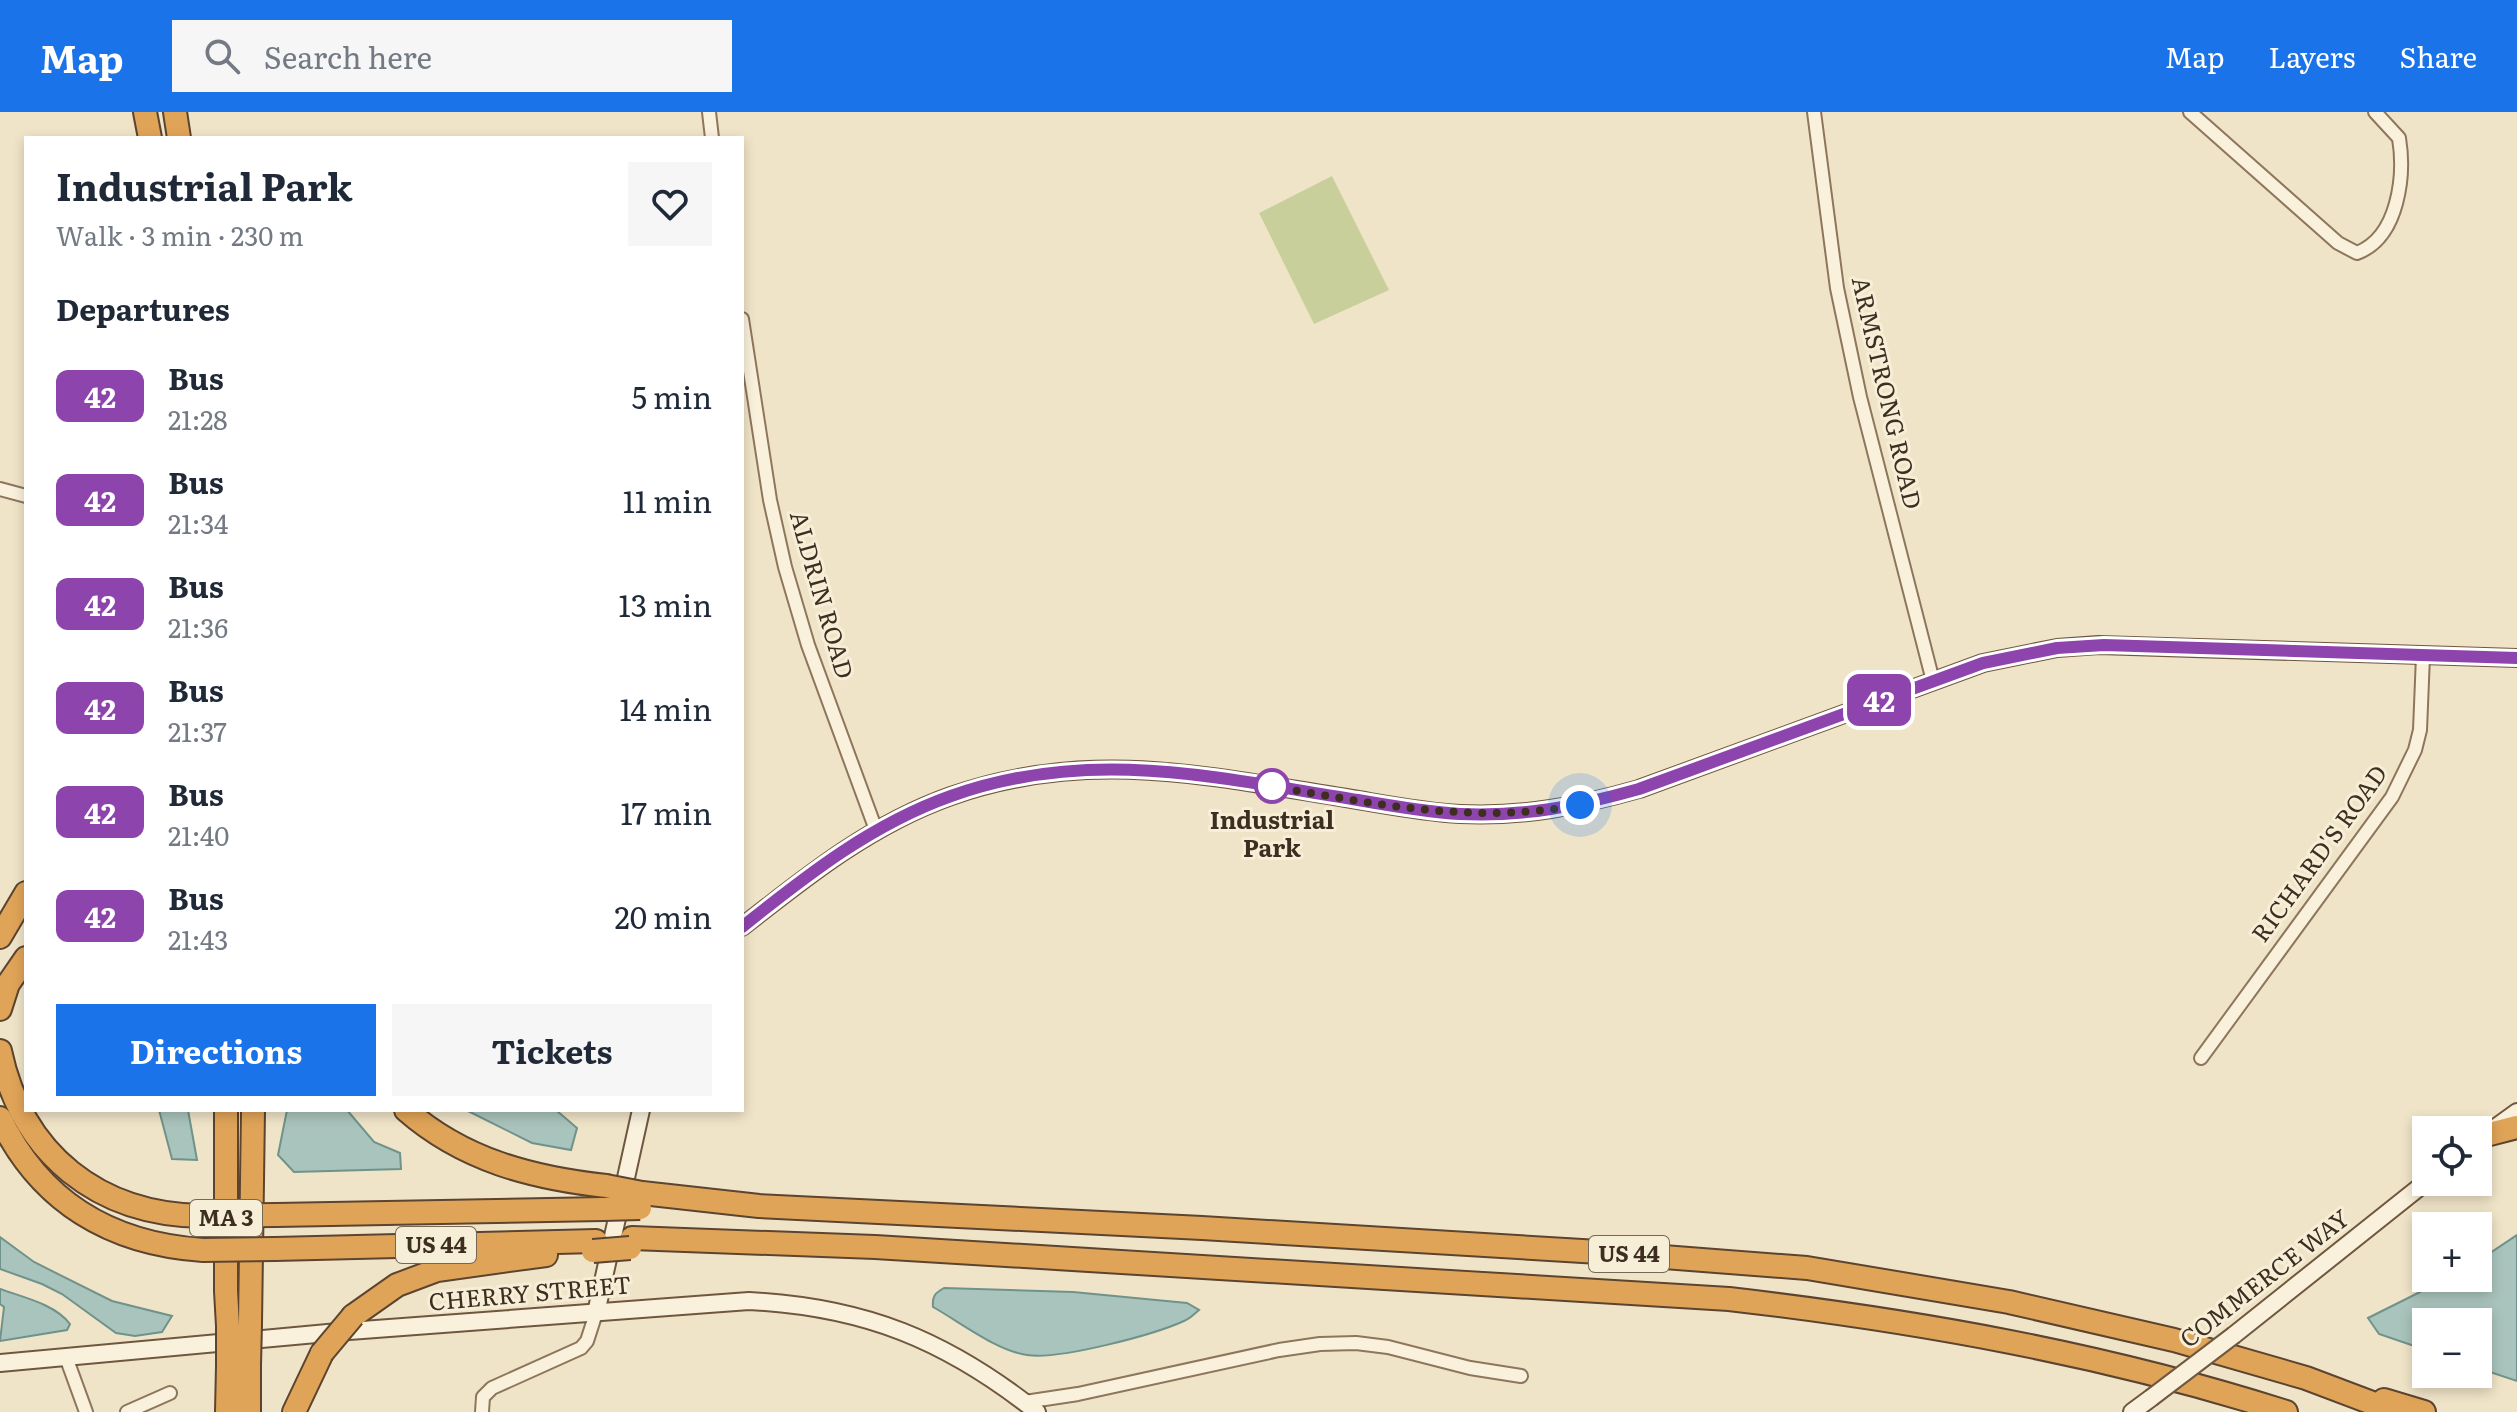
<!DOCTYPE html>
<html lang="en">
<head>
<meta charset="utf-8">
<style>
	body { margin:0; font-family:Literata,serif; background:#f6f6f7; color:#1f2937; height:100vh; display:flex; flex-direction:column; font-size:30px; white-space:nowrap }
	* { box-sizing:border-box; margin:0 }
	p { font-size:26px; color:#747a83 }
	.icon { flex:none; width:44px; height:44px; fill:none; stroke:currentColor; stroke-width:2; stroke-linecap:round; stroke-linejoin:round }
	.map { position:relative; flex:1; overflow:hidden }
	.details { position:absolute; left:24px; top:24px; width:720px; height:976px; display:flex; flex-direction:column; background:#fff; border-radius:0px; box-shadow:0 4px 12px #0003 }
	.details>* { flex:none }
	.badge { padding:0 16px; border-radius:12px; font-size:28px; line-height:52px }
	.buttons { position:absolute; left:2412px; top:1004px; display:grid; gap:16px }
	.buttons a { display:grid; place-items:center; width:80px; height:80px; border-radius:0px; background:#fff; box-shadow:0 4px 12px #0003; font-size:40px }
	.you { position:absolute; width:40px; height:40px; margin:-20px; border:6px solid #fff; border-radius:50%; background:#1a73e8; box-shadow:0 0 0 12px #1a73e833 }
	.map>.badge { position:absolute; translate:-50% -50%; box-shadow:0 0 0 4px #fff }
	h2 { padding:0 32px; font-size:30px; line-height:72px }
	.round { display:grid; place-items:center; flex:none; width:84px; height:84px; border-radius:0px; background:#f6f6f7 }
	.overview { display:flex; align-items:center; justify-content:space-between; height:136px; padding:0 32px }
	h1 { font-size:38px; font-weight:700; line-height:60px }
	.button { display:flex; gap:16px; margin-top:auto; padding:16px 32px }
	.button a { flex:1; height:92px; border-radius:0px; background:#1a73e8; color:#fff; font-size:32px; font-weight:700; line-height:92px; text-align:center }
	.button a+a { background:#f6f6f7; color:#1f2937 }
	ul { padding:0; list-style:none }
	li { display:flex; align-items:center; gap:24px; height:104px; padding:0 32px }
	li div { flex:1 }
	li b { display:block; font-size:30px }
	li em { font-style:normal }
	li .badge { min-width:88px; font-weight:700; text-align:center }
	header { display:flex; align-items:center; gap:48px; box-sizing:border-box; height:112px; padding:0 40px; background:#1a73e8; color:#fff }
	header strong { font-size:38px }
	nav { display:flex; gap:44px; margin-inline-start:auto; font-size:28px }
	.search { width:560px; height:72px; background:#f6f6f7; display:flex; align-items:center; gap:20px; box-sizing:border-box; padding:0 28px; border-radius:0px; color:#747a83; font-size:30px }
	.map>svg:first-child { display:block }
</style>
</head>
<body>
<header>
<strong>Map</strong>
<div class="search"><svg class="icon" aria-label="search" viewBox="0 0 24 24"><circle cx="10" cy="10" r="6"/><path d="M15 15l6 6"/></svg>Search here</div>
<nav><a>Map</a><a>Layers</a><a>Share</a></nav>
</header>
<div class="map">
<svg width="2517" height="1300" viewBox="0 0 2517 1300">
	<rect width="100%" height="100%" fill="#f0e4c8"/>
	<path fill="#c9cf9b" d="M1332,64l57,114 -75,34 -55,-111z"/>
	<g fill="#a9c4bc" stroke="#6f938a" stroke-width="2">
		<path d="M159,998h29l9,50 -25,-1z"/>
		<path d="M287,998h60l27,32 26,11 1,16 -107,3 -16,-17z"/>
		<path d="M466,998h90l21,18 -6,22 -39,-7z"/>
		<path d="M2517,1123v146l-39,-13v-46h-52v28l-47,-16 -11,-16 80,-40h30v-17z"/>
		<path d="M0,1125l34,25 78,39 60,15 -10,16 -27,4 -19,-3 -54,-39 -20,-10 -42,-15z"/>
		<path d="M944,1176l129,4 114,11 12,7c-5,4 -9,9 -15,11 -31,14 -125,39 -157,34 -30,-4 -67,-33 -94,-48 -1,-11 2,-14 11,-19z"/>
		<path d="M0,1177c22,8 55,15 70,35l-3,6 -67,11 4,-34 -4,-3z"/>
	</g>
	<g fill="none" stroke-linecap="round" stroke-linejoin="round">
		<defs>
			<g id="street">
				<path d="M709,0l3,26"/>
				<path d="M1814,0l23,176 23,109 73,284"/>
				<path d="M2190,0l148,131 19,10c42,-16 48,-78 42,-115l-24,-26"/>
				<path d="M742,207l28,181 15,67 23,78 68,185"/>
				<path d="M0,377l26,7"/>
				<path d="M2201,946l191,-261 23,-47 5,-20 3,-74"/>
				<path d="M66,1245l20,55"/>
				<path d="M1025,1290l53,-8 201,-44 41,-6 36,-1 32,4 82,21 51,8"/>
				<path d="M127,1300l43,-19"/>
				<path d="M482,1300l1,-15 9,-9 89,-40 6,-7 9,-28"/>
			</g>
			<g id="secondary">
				<path d="M742,815c66,-52 130,-103 209,-131 139,-49 262,-19 401,3 36,6 72,13 108,15 63,3 119,-8 179,-25l344,-126 74,-15 42,-3 418,13"/>
				<path d="M2492,1018l25,-18"/>
				<path d="M596,1201l45,-203"/>
				<path d="M2234,1223l192,-153"/>
				<path d="M0,1251l349,-32 400,-30c116,6 197,39 288,111"/>
				<path d="M2132,1300l19,-14"/>
			</g>
			<g id="highway">
				<path d="M145,0l5,26"/>
				<path d="M175,0l4,26"/>
				<path d="M0,825l26,-44"/>
				<path d="M0,897l8,-25 18,-26"/>
				<path d="M0,939c22,104 99,164 203,165"/>
				<path d="M226,998v181l2,35"/>
				<path d="M406,998c57,50 126,68 200,76"/>
				<path d="M0,1006c40,84 111,126 203,132"/>
				<path d="M2486,1023l31,-8"/>
				<path d="M642,1081l117,13 443,22 397,24 208,16 202,34 165,38 132,38 90,34"/>
				<path d="M276,1103l327,-6"/>
				<path d="M632,1126l243,9 854,52c189,22 375,55 557,113"/>
				<path d="M275,1137l321,-8"/>
				<path d="M353,1204l44,-31 40,-15 109,-15"/>
				<path d="M250,1211l3,-213"/>
				<path d="M2384,1288l40,12"/>
				<path d="M227,1300l1,-46"/>
				<path d="M249,1300v-47"/>
				<path d="M294,1300l28,-59"/>
			</g>
		</defs>
		<use href="#street" stroke="#8d765c" stroke-width="16"/>
		<use href="#secondary" stroke="#6f573f" stroke-width="20"/>
		<use href="#highway" stroke="#5b4430" stroke-width="26"/>
		<use href="#street" stroke="#faf1dc" stroke-width="12"/>
		<use href="#secondary" stroke="#faf1dc" stroke-width="16"/>
		<use href="#highway" stroke="#e0a458" stroke-width="22"/>
		<defs>
			<path id="secondary-bridge" d="M2151,1286l83,-63"/>
			<g id="highway-bridge">
				<path d="M606,1074l36,7"/>
				<path d="M603,1097l37,-1"/>
				<path d="M203,1104l73,-1"/>
				<path d="M203,1138l72,-1"/>
				<path d="M593,1139l37,-3"/>
				<path d="M322,1241l31,-37"/>
				<path d="M249,1253l1,-42"/>
				<path d="M228,1254v-40"/>
			</g>
		</defs>
		<use href="#secondary-bridge" stroke="#6f573f" stroke-width="20" stroke-linecap="butt"/>
		<use href="#highway-bridge" stroke="#5b4430" stroke-width="26" stroke-linecap="butt"/>
		<use href="#secondary-bridge" stroke="#faf1dc" stroke-width="16"/>
		<use href="#highway-bridge" stroke="#e0a458" stroke-width="22"/>
	</g>
	<g fill="none" stroke-linecap="round" stroke-linejoin="round">
		<defs>
			<path id="line" d="M742,815c65,-52 130,-103 209,-131 140,-50 267,-18 407,4 34,6 68,12 102,14 63,3 119,-8 179,-25l344,-126 74,-15 47,-3 413,13"/>
		</defs>
		<use href="#line" stroke="#fff" stroke-width="18"/>
		<use href="#line" stroke="#8e44ad" stroke-width="12"/>
		<path stroke="#3d2e20" stroke-width="8" stroke-dasharray="0 14.4" d="M1272,674l-9,-1c110,18 206,40 317,20"/>
	</g>
	<circle fill="#fff" stroke="#8e44ad" stroke-width="4" cx="1272" cy="674" r="16"/>
	<g text-anchor="middle" stroke-width="6" stroke-linejoin="round" paint-order="stroke">
		<g fill="#f7eed8" stroke="#756857" stroke-width="2">
			<rect x="190" y="1088" width="72" height="36" rx="6"/>
			<rect x="396" y="1115" width="80" height="36" rx="6"/>
			<rect x="1589" y="1124" width="80" height="36" rx="6"/>
		</g>
		<g font-size="22" font-weight="bold" fill="#3d2e20">
			<text x="226" y="1114">MA 3</text>
			<text x="436" y="1141">US 44</text>
			<text x="1629" y="1150">US 44</text>
		</g>
		<g font-size="24" fill="#3d2e20" stroke="#f7eed8">
			<text transform="translate(1886 281) rotate(77)" y="8">ARMSTRONG ROAD</text>
			<text transform="translate(821 483) rotate(74)" y="8">ALDRIN ROAD</text>
			<text transform="translate(2320 742) rotate(-54)" y="8">RICHARD'S ROAD</text>
			<text transform="translate(2265 1167) rotate(-38)" y="8">COMMERCE WAY</text>
			<text transform="translate(530 1182) rotate(-5)" y="8">CHERRY STREET</text>
		</g>
		<g font-size="24" font-weight="bold" fill="#3d2e20" stroke="#f7eed8">
			<text x="1272" y="717">Industrial<tspan x="1272" dy="28">Park</tspan></text>
		</g>
	</g>
</svg>
<div class="buttons">
<a><svg class="icon" aria-label="locate" viewBox="0 0 24 24"><circle cx="12" cy="12" r="6"/><path d="M12 2v4M12 18v4M2 12h4M18 12h4"/></svg></a>
<a>+</a>
<a>−</a>
</div>
<div class="you" style="left:1580px;top:693px"></div>
<b class="badge" style="left:1879px;top:588px;background:#8e44ad;color:#fff">42</b>
<section class="details">
<div class="overview"><div><h1>Industrial Park</h1><p>Walk · 3 min · 230 m</p></div><a class="round"><svg class="icon" aria-label="heart" viewBox="0 0 24 24"><path d="M12 20l-8-8c-3-5 5-10 8-4 3-6 11-1 8 4z"/></svg></a></div>
<h2>Departures</h2>
<ul>
<li><span class="badge" style="background:#8e44ad;color:#fff">42</span><div><b>Bus</b><p>21:28</p></div><em>5 min</em></li>
<li><span class="badge" style="background:#8e44ad;color:#fff">42</span><div><b>Bus</b><p>21:34</p></div><em>11 min</em></li>
<li><span class="badge" style="background:#8e44ad;color:#fff">42</span><div><b>Bus</b><p>21:36</p></div><em>13 min</em></li>
<li><span class="badge" style="background:#8e44ad;color:#fff">42</span><div><b>Bus</b><p>21:37</p></div><em>14 min</em></li>
<li><span class="badge" style="background:#8e44ad;color:#fff">42</span><div><b>Bus</b><p>21:40</p></div><em>17 min</em></li>
<li><span class="badge" style="background:#8e44ad;color:#fff">42</span><div><b>Bus</b><p>21:43</p></div><em>20 min</em></li>
</ul>
<div class="button"><a>Directions</a><a>Tickets</a></div>
</section>
</div>
</body>
</html>
